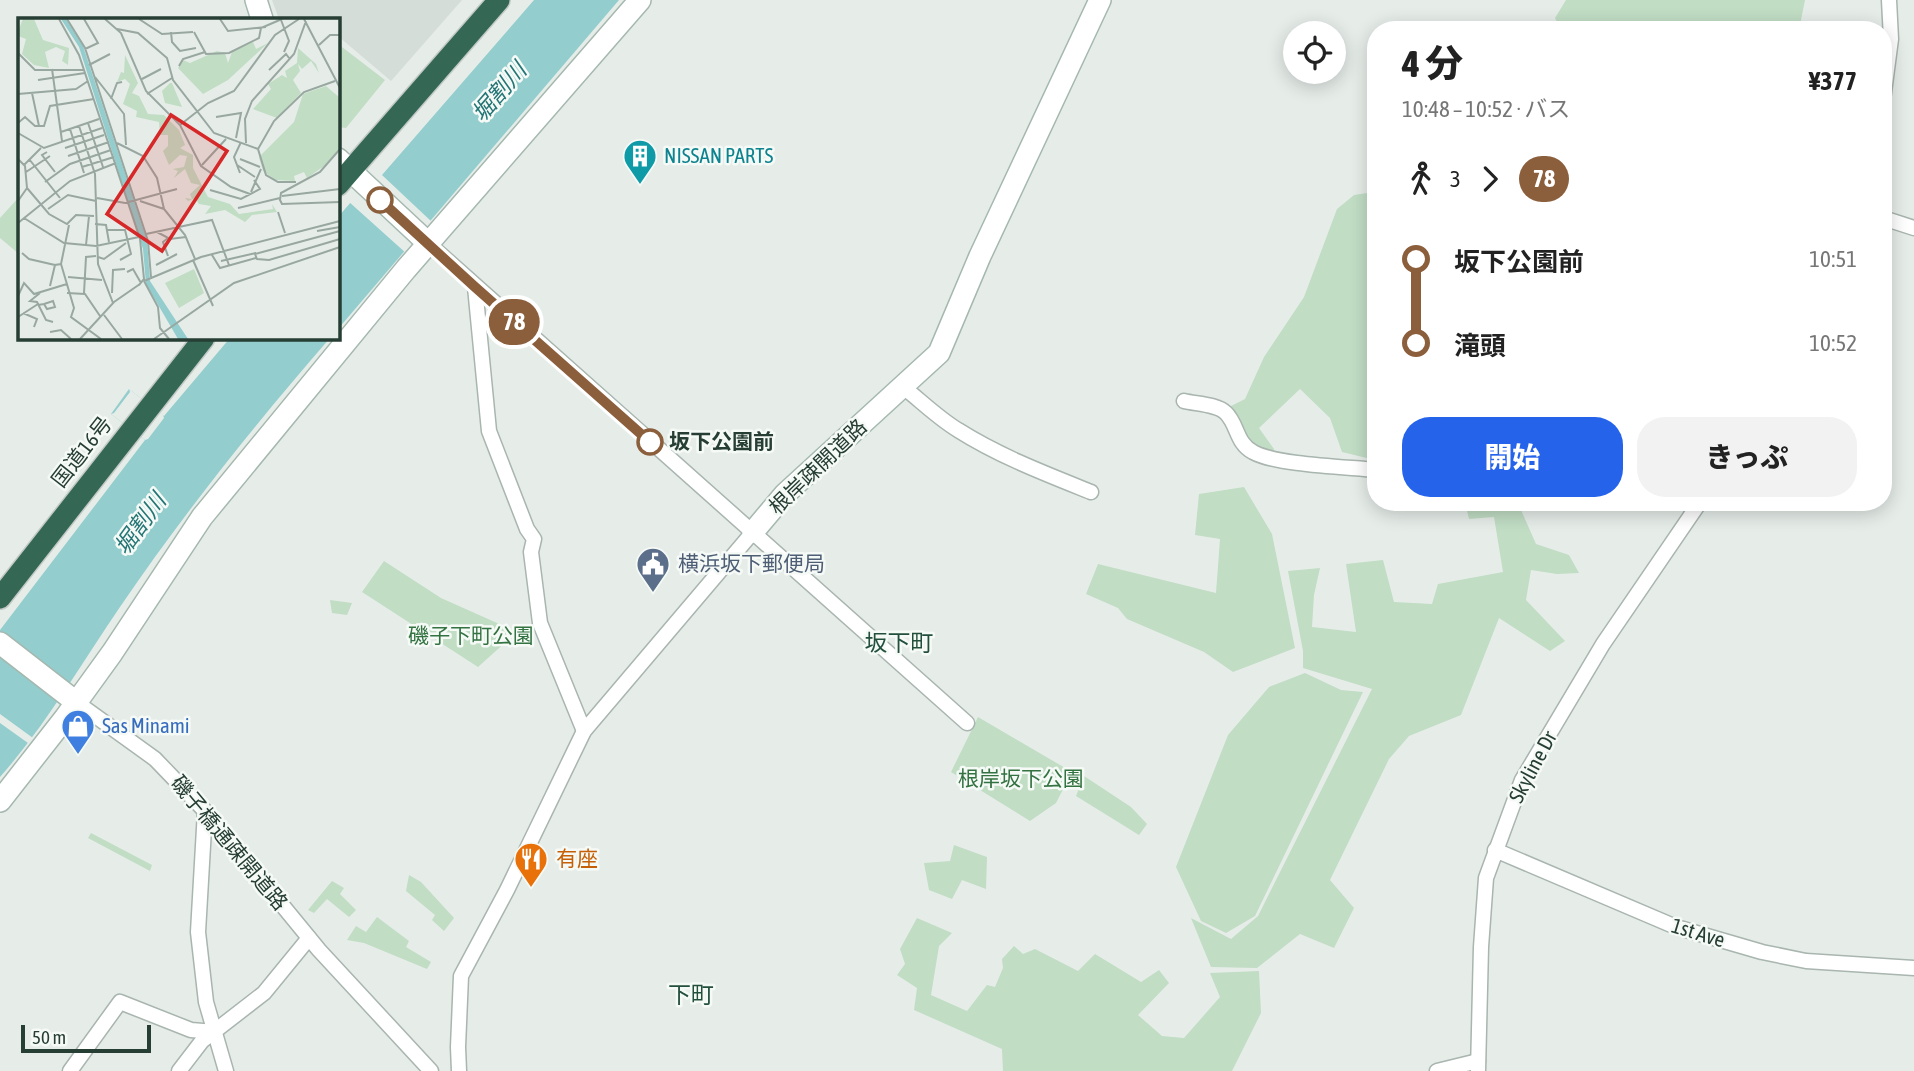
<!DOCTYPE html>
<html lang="ja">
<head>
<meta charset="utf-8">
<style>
	body { margin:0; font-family:"Asap Condensed","Noto Sans JP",sans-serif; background:#f2f2f2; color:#222; height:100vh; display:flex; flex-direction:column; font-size:26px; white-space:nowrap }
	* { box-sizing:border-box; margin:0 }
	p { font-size:23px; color:#767676 }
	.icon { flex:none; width:38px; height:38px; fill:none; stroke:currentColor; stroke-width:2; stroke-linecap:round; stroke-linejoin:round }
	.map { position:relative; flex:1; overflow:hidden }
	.sheet { position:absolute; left:1367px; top:21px; width:525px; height:490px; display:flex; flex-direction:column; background:#fff; border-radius:28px; box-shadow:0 4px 18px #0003 }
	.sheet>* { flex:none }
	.badge { padding:0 14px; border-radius:23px; font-size:24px; line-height:46px }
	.tools { position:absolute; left:1283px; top:21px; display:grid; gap:14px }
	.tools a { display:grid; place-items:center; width:63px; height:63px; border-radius:50%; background:#fff; box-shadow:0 4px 18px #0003; font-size:35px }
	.scale { position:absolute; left:21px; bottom:18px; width:130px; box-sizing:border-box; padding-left:7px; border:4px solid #263e34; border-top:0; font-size:19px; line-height:24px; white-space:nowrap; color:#263e34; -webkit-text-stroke:5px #f6faf7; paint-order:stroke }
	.map>.badge { position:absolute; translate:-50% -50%; box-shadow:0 0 0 4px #fff }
	.legs { display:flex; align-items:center; gap:10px; height:77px; padding:0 35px; font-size:23px }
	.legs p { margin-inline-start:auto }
	.head { display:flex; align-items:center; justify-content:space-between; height:119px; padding:0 35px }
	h1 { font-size:38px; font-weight:800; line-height:52px }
	.button { display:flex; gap:14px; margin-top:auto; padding:14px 35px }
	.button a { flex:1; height:80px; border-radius:28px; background:#2563eb; color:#fff; font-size:28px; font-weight:800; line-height:80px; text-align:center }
	.button a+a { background:#f2f2f2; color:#222 }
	ul { padding:0 35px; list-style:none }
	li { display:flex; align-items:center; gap:24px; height:84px; font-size:26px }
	li i { display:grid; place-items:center; width:10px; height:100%; margin:0 9px; background:currentColor }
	li i::after { content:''; width:18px; height:18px; margin:-9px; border:5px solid; border-radius:50%; background:#fff }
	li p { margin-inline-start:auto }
	li:first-child i { background:linear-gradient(#0000 50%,currentColor 0) }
	li:last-child i { background:linear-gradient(currentColor 50%,#0000 0) }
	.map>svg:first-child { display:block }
</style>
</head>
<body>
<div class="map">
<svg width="1914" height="1071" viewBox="0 0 1914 1071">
	<rect width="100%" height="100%" fill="#e6ede9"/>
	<path fill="#d4ddd7" d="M272,0h190l-71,81 -53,-45v-17h-59z"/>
	<g fill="#c1ddc4">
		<path d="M1566,0h239l-6,30h-238l-6,-12z"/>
		<path d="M338,44l47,36 -39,48 -8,-1z"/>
		<path d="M1374,192l1,268 -33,-8 -12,-34 -30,-29 -41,39 15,21 -2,6 -24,-11 -21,-36 18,-9 19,-42 40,-60 33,-88 17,-14z"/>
		<path d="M19,197v57l-19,-16v-20z"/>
		<path d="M1244,487l28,47 23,114 -62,24 -29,-20 -77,-33 -9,-11 -32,-14 12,-30 118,29 4,-54 -25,-4 4,-41z"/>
		<path d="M1465,502h58l-2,8 15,34 33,11 10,18 -22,1 -26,-4 -5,30 39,41 -15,10 -51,-33 -38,97 -52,21 -20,23 -59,121 24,28 -20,40 -34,-14 -43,34 -46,-1 -20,-49 40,21 27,-23 114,-227 -69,-21v-17l-15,-80 32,-3 -6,27 -2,32 44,5 -10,-68 37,-4 11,42 38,2 6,-20 65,-12 -9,-55 -25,2z"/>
		<path d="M384,561l57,37 76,34 -39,35 -116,-75z"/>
		<path d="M330,600l22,3 -5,12 -15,-2z"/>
		<path d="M1305,673l36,17 22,2 -108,224 -29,17 -25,-12 -25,-54 52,-132 41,-48z"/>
		<path d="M978,717l94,55 -16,31 -26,18 -79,-49z"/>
		<path d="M1084,776l47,31 16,17 -8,11 -63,-39z"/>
		<path d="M91,833l61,32 -2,6 -62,-33z"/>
		<path d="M954,845l33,12 -1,32 -24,-9 -10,19 -23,-9 -5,-27 26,-2z"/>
		<path d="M409,875l12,7 33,36 -10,13 -12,-11 3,-5 -29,-24z"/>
		<path d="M332,881l12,7 -4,6 16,16 -7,7 -22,-18 -13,14 -6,-3z"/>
		<path d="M377,917l32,24 -3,6 25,15 -4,7 -63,-26 -17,-3 9,-14 10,6z"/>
		<path d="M917,918l35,15 -13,13 -8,49 36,16 20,-26 8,2 8,-19 -1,-9 12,-13 9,8 12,-5 43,22 17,-17 46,28 18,-12 10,13 -31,32 24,21 22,2 36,-41 -10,-24 49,-2 2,42 -29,58h-229l-1,-22 -88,-39 3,-22 -20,-13 8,-11 -5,-15z"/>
	</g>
	<g fill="#93cdcd">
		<path d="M527,0h92l-281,329v-112z"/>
		<path d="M230,338h100c-74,85 -146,175 -210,269 -39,57 -74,118 -120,170v-147l145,-190 -34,-26 18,-25 35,27z"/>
	</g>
	<g fill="#e6ede9">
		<path d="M525,0h9l-152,175 51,48 -26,31 -59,-53z"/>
		<path d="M129,389l34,26 1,3 -16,21 -3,1 -34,-26 3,-1 16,-21z"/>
		<path d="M0,714l33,24 15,-21 2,1 -22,29v-4l-28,-20z"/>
	</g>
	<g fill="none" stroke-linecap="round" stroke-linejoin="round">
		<defs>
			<g id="street">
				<path d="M1883,100l8,-61 -2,-39"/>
				<path d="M1883,218l31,10"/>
				<path d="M429,244l538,479"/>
				<path d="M475,287l14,144 38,98 7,10 -3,13 9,71 44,108"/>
				<path d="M902,386c18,14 36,32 56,44 41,26 88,44 133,62"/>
				<path d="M1184,401c12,3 33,3 42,12 12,12 10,30 27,39 23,13 94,15 123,18"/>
				<path d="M76,702l79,57 50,52 114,139 112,121"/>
				<path d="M205,811l-7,121 8,70 20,69"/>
				<path d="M1495,850l181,77 86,25 44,9 108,7"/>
				<path d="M70,1071l50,-69 71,28 24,2"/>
				<path d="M179,1071l23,-30 62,-48 45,-55"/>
				<path d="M459,1071l-1,-24 3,-71 46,-86 77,-159 169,-199"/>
				<path d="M1437,1071l41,-10"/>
				<path d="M1478,1071l3,-124 5,-69 36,-98 81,-136 97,-142"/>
			</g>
			<g id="secondary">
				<path d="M256,0l6,19"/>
				<path d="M338,159l91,85"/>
				<path d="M753,532l32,-38 154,-141 41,-97 120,-256"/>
				<path d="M0,643l76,59"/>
				<path d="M0,801l65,-83 47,-65 90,-136 204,-248 234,-269"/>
			</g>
			<g id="highway">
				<path d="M338,185l161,-185"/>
				<path d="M0,598l204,-260"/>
			</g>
		</defs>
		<use href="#street" stroke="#a9b5af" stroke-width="17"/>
		<use href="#secondary" stroke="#a5b8af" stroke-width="24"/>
		<use href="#highway" stroke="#c2c9c6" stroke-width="24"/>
		<use href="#street" stroke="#fff" stroke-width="14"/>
		<use href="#secondary" stroke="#fff" stroke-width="21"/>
		<use href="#highway" stroke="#346855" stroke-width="21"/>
	</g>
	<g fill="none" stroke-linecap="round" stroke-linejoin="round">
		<defs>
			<path id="line-1" d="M380,200l95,87 175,155"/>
		</defs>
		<use href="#line-1" stroke="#fff" stroke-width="16"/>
		<use href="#line-1" stroke="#8b5e3c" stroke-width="10"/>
	</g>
	<defs>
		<symbol id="building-pin" viewBox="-11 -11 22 30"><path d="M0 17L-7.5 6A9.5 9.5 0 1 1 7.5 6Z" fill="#0f9aa8" stroke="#f6faf7"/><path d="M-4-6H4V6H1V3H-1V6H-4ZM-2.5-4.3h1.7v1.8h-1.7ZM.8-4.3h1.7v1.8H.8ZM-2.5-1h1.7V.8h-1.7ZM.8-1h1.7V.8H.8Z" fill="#fff"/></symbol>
		<symbol id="civic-pin" viewBox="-11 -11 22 30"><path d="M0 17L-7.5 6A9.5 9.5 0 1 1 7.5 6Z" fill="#5c6f8a" stroke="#f6faf7"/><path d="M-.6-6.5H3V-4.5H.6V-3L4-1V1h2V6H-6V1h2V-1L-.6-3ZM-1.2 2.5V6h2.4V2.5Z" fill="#fff"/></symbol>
		<symbol id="shop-pin" viewBox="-11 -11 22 30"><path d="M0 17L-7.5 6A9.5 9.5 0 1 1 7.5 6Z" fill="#3f7fe0" stroke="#f6faf7"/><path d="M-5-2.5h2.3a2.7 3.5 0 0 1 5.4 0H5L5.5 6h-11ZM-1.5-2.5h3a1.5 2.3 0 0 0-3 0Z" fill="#fff"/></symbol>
		<symbol id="restaurant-pin" viewBox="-11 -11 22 30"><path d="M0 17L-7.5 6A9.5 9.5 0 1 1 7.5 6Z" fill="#e8710a" stroke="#f6faf7"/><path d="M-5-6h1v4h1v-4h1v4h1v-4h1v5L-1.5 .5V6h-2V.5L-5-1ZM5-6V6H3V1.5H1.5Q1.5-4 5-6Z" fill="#fff"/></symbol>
	</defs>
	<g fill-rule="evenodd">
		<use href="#building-pin" x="621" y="137" width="38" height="52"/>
		<use href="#civic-pin" x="634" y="545" width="38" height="52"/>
		<use href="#shop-pin" x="59" y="707" width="38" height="52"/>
		<use href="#restaurant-pin" x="512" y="840" width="38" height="52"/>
	</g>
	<g fill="#fff" stroke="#8b5e3c" stroke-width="3.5">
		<circle cx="380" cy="200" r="12"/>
		<circle cx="650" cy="442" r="12"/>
	</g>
	<g text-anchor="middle" stroke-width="5" stroke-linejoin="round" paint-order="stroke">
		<g font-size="21" fill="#0d838f" stroke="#f6faf7" text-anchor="start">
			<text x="664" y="163">NISSAN PARTS</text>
		</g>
		<g font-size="21" font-weight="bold" fill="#263e34" stroke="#f6faf7" text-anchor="start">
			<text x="669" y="449">坂下公園前</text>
		</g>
		<g font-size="21" fill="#263e34" stroke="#f6faf7">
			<text transform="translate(82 452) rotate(-52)" y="7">国道16号</text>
			<text transform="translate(818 467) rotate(-44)" y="7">根岸疎開道路</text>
			<text transform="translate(1533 767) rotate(-62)" y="7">Skyline Dr</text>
			<text transform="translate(229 843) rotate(50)" y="7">磯子橋通疎開道路</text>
			<text transform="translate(1698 933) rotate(17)" y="7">1st Ave</text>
		</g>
		<g font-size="21" fill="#4e5e75" stroke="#f6faf7" text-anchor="start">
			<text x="678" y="571">横浜坂下郵便局</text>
		</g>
		<g font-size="21" fill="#337241" stroke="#f6faf7">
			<text x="471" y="643">磯子下町公園</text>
			<text x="1021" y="786">根岸坂下公園</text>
		</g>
		<g font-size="21" fill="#366cbe" stroke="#f6faf7" text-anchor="start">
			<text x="102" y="733">Sas Minami</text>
		</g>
		<g font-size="21" fill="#c56008" stroke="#f6faf7" text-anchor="start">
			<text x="556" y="866">有座</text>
		</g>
		<g font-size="23" font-style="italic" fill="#247676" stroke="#f6faf7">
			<text transform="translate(499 92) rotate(-49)" y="8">堀割川</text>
			<text transform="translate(140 524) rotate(-54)" y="8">堀割川</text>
		</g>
		<g font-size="23" fill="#234f3d" stroke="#f6faf7">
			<text x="899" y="651">坂下町</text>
			<text x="691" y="1003">下町</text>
		</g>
	</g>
	<g transform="translate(18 18)">
		<rect width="322" height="322" fill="#e6ede9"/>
		<path d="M5,1h11l9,21 26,8 -1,17 -6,-4 3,-10 -9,-4 -11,5 4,16 -15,-3 -12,-11 4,-15 -8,-3v-5zM235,24l3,7 12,-6 -40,37 -25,14 -25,-26 5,-8 7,3 27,-12 8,2 3,10 4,-11zM280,30l18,16 3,9 -8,-12 -9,8 -4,-5 2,7 -7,9 8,13 -24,25 -24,-9 18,-20 -3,-5 14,-9 5,3 -2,-7 12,-8zM107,37l13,28 -6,10 7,3 9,18 16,1 15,15 6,15 -5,3 13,7v13l15,29 22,7 9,10 34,-5 -1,-5 5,8 -25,3 -7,7 -20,-12 -20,4 6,-8 -12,-2 -4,-6 -7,3 -3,-3 7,1 -2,-5 10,-9 -9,-2 -6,-14 -11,9 4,-7 -5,-2 11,-2 3,-11 -7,-1 -11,10 -6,-14 5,-5v-11h-8l-1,-13 -23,-5 1,-6 -14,-7 7,-20 -5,-5 -8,3 4,-10 3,1zM152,65h2l10,24 -17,-4 -3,-12zM308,68l14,12v49l-13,17 -20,14 -3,-6 -10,4 1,5 -20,-1 -12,-9 -4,-14 35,-35 9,-28zM176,251l10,24 -25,15 -14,-25z" fill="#c1ddc4"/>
		<path d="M43,1h5l17,27 64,194 3,41 38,58h-10l-32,-55 -3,-35 -64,-202z" fill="#93cdcd"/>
		<path fill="none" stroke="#99a7a1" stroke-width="2" d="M41,1l20,36 61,184 4,40 -5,6M49,1l18,29 63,193 3,36M66,1l14,24 -13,6M87,1l16,14 25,58 34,34 21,41 30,21 19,7M121,1l23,15 31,-2M202,1l8,12 38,-4M286,1l36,69M263,2l8,21 -5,11M99,11l21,4 29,25 6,22 41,53 44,16M153,14l1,10 8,9 16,-3M176,14l12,22 23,-1 30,-15 2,-10 21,-9M301,27l11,-10h10M0,35l17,17h49M71,47l21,-11M161,48l4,-7 22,-7M34,51l10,72M251,52l17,-16 3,4M77,59l29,37 2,31M124,61l19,-10M20,62l47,-7M14,75l7,33M0,76l58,-5 12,-8M129,76l25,-16M93,81l6,-16 5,-1M198,99l25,-4 -5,25M0,105l7,-6 10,9h9l6,-20 44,-7M70,105l15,44M162,107l28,-22 26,-12 41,-56 24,-16M61,108l16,48 3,90 15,39M52,111l14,44M43,114l38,-13M0,115l26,15 58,-20M99,125l26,13 14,22 7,31 21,26 10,24M228,125l-1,-24 7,-18 42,-47 12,-33M47,130l39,-13M322,131l-20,23 -39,21 -1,7 2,4 58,-2M29,134l-5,3 13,17M50,138l41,-14M0,141l7,7 2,22 -9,13M11,141l31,39M222,141l20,8M6,147l17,-17M184,147l24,-26M219,147l18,12M64,149l32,-10M8,154l24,-16M222,155l-6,-16 7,-15M27,164l25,-18 41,-14M278,164h-18l-12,-7 -8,-26 16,-28 30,-29 31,-11M9,170l22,26 18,10 9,-9 18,1M192,172l31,9 19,-10 -6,-9M233,174l10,-23M264,178l58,-7M79,180l28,5 52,-14M122,183l24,8M220,190l42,-10M30,191l20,-14 28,6M260,194l7,21M6,200l40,25 32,3 43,-9M0,205l52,-42 46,-18M77,206l11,1 3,17M51,207l-8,39 13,44 -3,9 30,22M89,212h18l6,24 -11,6M299,213l23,-4M322,213l-85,23 2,5 12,1 71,-21M139,214l13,7 16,-2M128,216l66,-14 17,45M150,220l-5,4 5,14M68,227l3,-29M4,235l7,6 26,6M194,237l8,13 36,-10M80,239l6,2 22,-16M175,242l20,46M203,243l35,-8M138,247l21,-11M109,254l6,-3 8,14M50,259l34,3M126,263l14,26 2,21 9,11M126,263l57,-24 139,-36M32,268l5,-21 6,-1M22,275l-10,8 7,1 9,18 7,2M49,275l18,1 15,22M66,275l2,-36 10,-1M94,275l1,-23 12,-1M0,278l6,-13 10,11 33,-10M20,287l6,-1 9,-3 2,6 -8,2 -3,-5M5,295l14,6 -3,8M86,297l18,24M0,299l20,-13M32,314l11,-2 10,9M62,321l34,-37 26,-18M136,321l80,-56 106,-36"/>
		<path fill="#d62828" fill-opacity="0.15" stroke="#d62828" stroke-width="3.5" d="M153,97l56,36 -65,100 -55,-37z"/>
		<rect width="322" height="322" fill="none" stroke="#263e34" stroke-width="3.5"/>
	</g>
</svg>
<div class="tools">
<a><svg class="icon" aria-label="locate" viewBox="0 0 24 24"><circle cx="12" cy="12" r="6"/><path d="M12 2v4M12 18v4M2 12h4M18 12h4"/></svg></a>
</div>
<div class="scale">50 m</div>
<b class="badge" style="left:514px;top:322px;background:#8b5e3c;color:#fff">78</b>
<section class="sheet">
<div class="head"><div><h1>4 分</h1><p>10:48 – 10:52 · バス</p></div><b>¥377</b></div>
<div class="legs"><svg class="icon" aria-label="walk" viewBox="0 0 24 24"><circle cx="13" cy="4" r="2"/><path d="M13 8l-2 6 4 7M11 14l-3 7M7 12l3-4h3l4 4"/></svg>3<svg class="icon" aria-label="forward" viewBox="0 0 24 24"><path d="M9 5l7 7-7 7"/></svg><b class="badge" style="background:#8b5e3c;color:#fff">78</b></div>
<ul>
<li><i style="color:#8b5e3c"></i><b>坂下公園前</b><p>10:51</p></li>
<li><i style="color:#8b5e3c"></i><b>滝頭</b><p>10:52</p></li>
</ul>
<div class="button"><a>開始</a><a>きっぷ</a></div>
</section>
</div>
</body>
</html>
